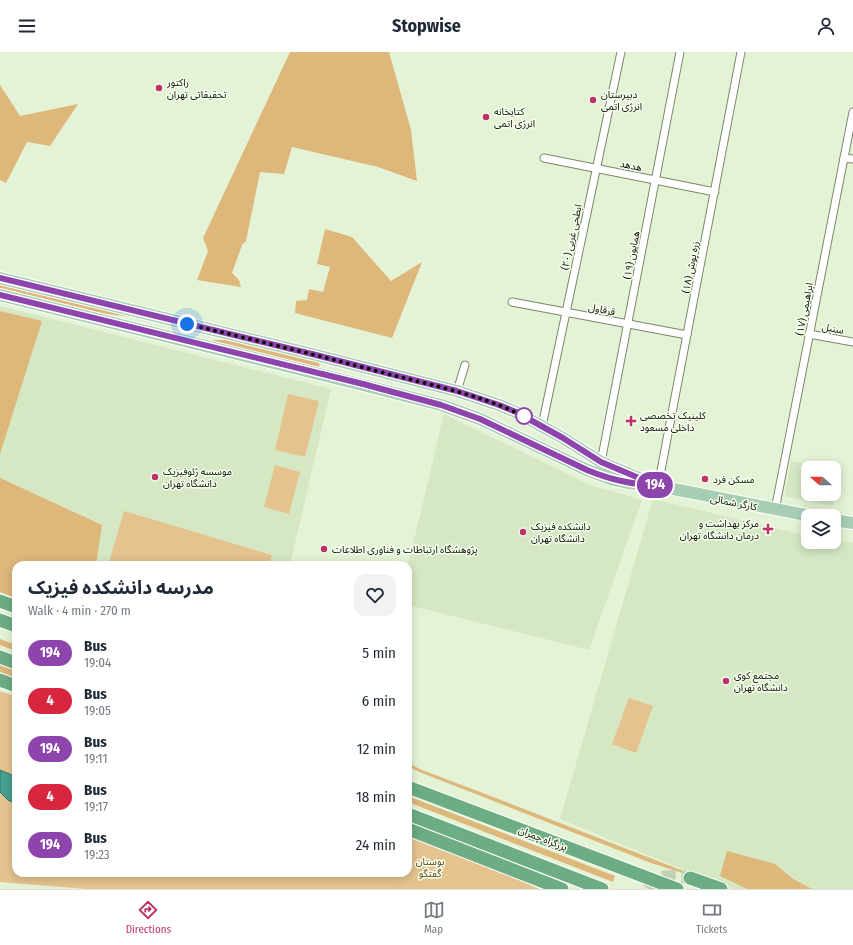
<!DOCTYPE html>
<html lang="en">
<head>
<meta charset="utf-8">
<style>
	body { margin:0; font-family:"Fira Sans Condensed","Noto Sans Arabic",sans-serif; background:#f2f2f3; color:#1f2937; height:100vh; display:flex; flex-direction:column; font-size:15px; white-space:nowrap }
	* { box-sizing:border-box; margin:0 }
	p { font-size:13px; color:#747a83 }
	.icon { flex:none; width:22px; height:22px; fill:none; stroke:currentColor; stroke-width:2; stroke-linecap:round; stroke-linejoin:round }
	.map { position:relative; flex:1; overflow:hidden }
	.drawer { position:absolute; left:12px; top:509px; width:400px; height:316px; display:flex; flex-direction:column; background:#fff; border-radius:12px; box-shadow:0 2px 10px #0003 }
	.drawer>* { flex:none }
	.badge { padding:0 8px; border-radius:13px; font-size:14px; line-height:26px }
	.needle { width:26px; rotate:290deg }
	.fabs { position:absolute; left:801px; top:409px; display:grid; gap:8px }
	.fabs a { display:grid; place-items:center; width:40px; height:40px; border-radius:8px; background:#fff; box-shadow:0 2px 10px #0003; font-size:20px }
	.you { position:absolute; width:20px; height:20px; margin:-10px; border:3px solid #fff; border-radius:50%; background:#1a73e8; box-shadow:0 0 0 6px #1a73e833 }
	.map>.badge { position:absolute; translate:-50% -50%; box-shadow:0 0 0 2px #fff }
	.round { display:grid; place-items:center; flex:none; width:42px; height:42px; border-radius:12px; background:#f2f2f3 }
	.head { display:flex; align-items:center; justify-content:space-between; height:68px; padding:0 16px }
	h1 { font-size:19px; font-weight:700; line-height:30px }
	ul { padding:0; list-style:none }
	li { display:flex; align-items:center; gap:12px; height:48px; padding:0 16px }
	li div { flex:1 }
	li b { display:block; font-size:15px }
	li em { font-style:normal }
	li .badge { min-width:44px; font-weight:700; text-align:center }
	header { display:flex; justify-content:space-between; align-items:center; height:52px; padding:0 16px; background:#fff; font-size:18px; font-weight:700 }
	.tab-bar { display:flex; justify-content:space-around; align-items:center; height:56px; border-top:1px solid #e0e1e3; background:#fff; font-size:11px; color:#747a83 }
	.tab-bar a { display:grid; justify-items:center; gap:2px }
	.tab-bar .selected { color:#be3268 }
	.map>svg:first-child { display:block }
</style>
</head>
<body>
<header><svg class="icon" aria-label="menu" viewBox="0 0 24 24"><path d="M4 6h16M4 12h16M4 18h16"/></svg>Stopwise<svg class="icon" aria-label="person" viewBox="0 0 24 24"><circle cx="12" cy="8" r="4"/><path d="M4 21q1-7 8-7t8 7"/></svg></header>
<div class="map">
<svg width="853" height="837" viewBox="0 0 853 837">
	<rect width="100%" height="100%" fill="#e4f3d5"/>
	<g fill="#d5e8c3">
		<path d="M0,254l331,83 -41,176h-274v28l-16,-6z"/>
		<path d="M444,362l146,71 52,15 -53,150 -181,-45v-40z"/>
		<path d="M791,409l36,7h-19v26h26v-24l5,1 -6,35 -48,-10z"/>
		<path d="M653,447l155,37v6h26v-2l19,3v346h-122l-171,-70z"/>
	</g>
	<g fill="#e5c38f">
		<path d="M288,342l31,7 -14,56 -30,-7z"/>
		<path d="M275,413l25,7 -11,42 -25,-7z"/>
		<path d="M124,459l148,44 -3,10h-161z"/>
		<path d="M0,639l16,6v176h392v-39c43,17 85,34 127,53l3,2h-452l-86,-7z"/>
		<path d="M629,646l24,8 -17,47 -24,-9z"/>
	</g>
	<g fill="#deb77b">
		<path d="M290,0h99l22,78 6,51 -39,-14 -86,-20 -8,27 -24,-2 -14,69 -4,4 -10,28 7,7 2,7 -44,-7 11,-29 -5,-13z"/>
		<path d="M0,33l20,31 58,-12 -28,42 -23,-4 -21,41 -6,-3z"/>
		<path d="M325,177l27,8 39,44 31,-19 -30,76 -97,-25 1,-12 11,-1 2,-11 14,3 7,-25 -13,-3z"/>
		<path d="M0,229l147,37 -6,1 -15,-3 -21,-2 -105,-26z"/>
		<path d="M0,259l42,10 -42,133z"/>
		<path d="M213,288h15l90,22 2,3 -3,3 -103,-25z"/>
		<path d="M0,426l102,47 -6,40h-80v33l-16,-6z"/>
		<path d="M0,587l16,6v6l-16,-6z"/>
		<path d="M0,613l16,6v8l-16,-7z"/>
		<path d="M408,711l14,7 74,28 221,86 -66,-21 -229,-90 -14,-6z"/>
		<path d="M408,744l207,80 -2,6 -205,-80z"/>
		<path d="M727,799l48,13 18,15 19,10h-65l-27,-13z"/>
	</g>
	<path fill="#46a090" stroke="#347466" d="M0,718l12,5 4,3v26l-8,-4 -8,-8z"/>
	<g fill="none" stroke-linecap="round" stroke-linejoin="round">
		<path stroke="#c3d1b6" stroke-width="13" stroke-dasharray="13 6" stroke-linecap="butt" d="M648,837c11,-16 25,-13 42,-11"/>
		<defs>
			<g id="street">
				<path d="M544,106l171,34"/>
				<path d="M844,106l9,1"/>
				<path d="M512,250l175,33"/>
				<path d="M809,282l44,8"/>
				<path d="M457,339l8,-26"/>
				<path d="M542,374l79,-374"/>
				<path d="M601,410l79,-410"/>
				<path d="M658,434l83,-434"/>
				<path d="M775,458l78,-398"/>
			</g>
			<g id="primary">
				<path d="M0,226l312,76 145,37 42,14 17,7 47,26 38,24 45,19"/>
				<path d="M0,243l363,90 78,20 39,14 107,51 27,10 14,3 30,3 153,30"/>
				<path d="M834,468l19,3"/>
			</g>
			<g id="highway">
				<path d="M0,549l16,6"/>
				<path d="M0,568l16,6"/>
				<path d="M0,605l16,6"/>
				<path d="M0,628l16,6"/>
				<path d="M408,735l269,102"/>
				<path d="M408,762l194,75"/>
				<path d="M408,777l154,60"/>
				<path d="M690,826l31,11"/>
			</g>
		</defs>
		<use href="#street" stroke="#7a876c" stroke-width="9"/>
		<use href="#primary" stroke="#fff" stroke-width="14"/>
		<use href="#highway" stroke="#fff" stroke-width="15"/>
		<use href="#street" stroke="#fff" stroke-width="7"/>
		<use href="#primary" stroke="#a7ceb5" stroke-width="12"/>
		<use href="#highway" stroke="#6cad83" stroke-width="13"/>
	</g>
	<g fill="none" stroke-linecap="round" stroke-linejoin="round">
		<defs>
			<path id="line" d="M0,226l312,76 145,37 42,14 17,7 47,26 38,24 57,24c-27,-2 -47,-6 -71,-16l-107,-51 -39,-14 -78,-21 -363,-89"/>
		</defs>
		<use href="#line" stroke="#fff" stroke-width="9"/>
		<use href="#line" stroke="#8e44ad" stroke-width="6"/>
		<path stroke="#090e05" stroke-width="4" stroke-dasharray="0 7.2" d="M187,272c67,16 134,32 201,50 47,12 98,22 141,45l-5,-3"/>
	</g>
	<g fill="#be3268" stroke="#f5feec" stroke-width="1.5">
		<circle cx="159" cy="36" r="4"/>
		<circle cx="593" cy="48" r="4"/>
		<circle cx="486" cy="65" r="4"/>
		<path d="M629 363h4v4h4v4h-4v4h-4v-4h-4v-4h4z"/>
		<circle cx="155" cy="425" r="4"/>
		<circle cx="705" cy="427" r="4"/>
		<path d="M766 471h4v4h4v4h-4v4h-4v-4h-4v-4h4z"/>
		<circle cx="523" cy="480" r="4"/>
		<circle cx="324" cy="497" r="4"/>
		<circle cx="726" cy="629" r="4"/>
	</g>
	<circle fill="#fff" stroke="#8e44ad" stroke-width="2" cx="524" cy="364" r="8"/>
	<g text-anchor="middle" stroke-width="3" stroke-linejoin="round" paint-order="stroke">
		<g font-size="10" fill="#090e05" stroke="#f5feec" text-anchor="start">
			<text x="167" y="34">راکتور<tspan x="167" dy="12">تحقیقاتی تهران</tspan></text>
			<text x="601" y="46">دبیرستان<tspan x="601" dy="12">انرژی اتمی</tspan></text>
			<text x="494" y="63">کتابخانه<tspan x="494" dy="12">انرژی اتمی</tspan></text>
			<text x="640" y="367">کلینیک تخصصی<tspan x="640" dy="12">داخلی مسعود</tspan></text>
			<text x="163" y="423">موسسه ژئوفیزیک<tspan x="163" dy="12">دانشگاه تهران</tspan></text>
			<text x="713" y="431">مسکن فرد</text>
			<text x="759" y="475" text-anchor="end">مرکز بهداشت و<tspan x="759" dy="12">درمان دانشگاه تهران</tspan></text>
			<text x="531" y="478">دانشکده فیزیک<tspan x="531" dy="12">دانشگاه تهران</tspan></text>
			<text x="332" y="501">پژوهشگاه ارتباطات و فناوری اطلاعات</text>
			<text x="734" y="627">مجتمع کوی<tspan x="734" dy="12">دانشگاه تهران</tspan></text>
		</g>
		<g font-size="10" fill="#090e05" stroke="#f5feec">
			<text transform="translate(631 113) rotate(11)" y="4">هدهد</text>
			<text transform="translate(571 185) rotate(-78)" y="4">ابطحی غربی (۲۰)</text>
			<text transform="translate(631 203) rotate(-79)" y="4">همایون (۱۹)</text>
			<text transform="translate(690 215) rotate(-79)" y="4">زره پوش (۱۸)</text>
			<text transform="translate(602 257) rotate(11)" y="4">قرقاول</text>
			<text transform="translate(804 257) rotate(-79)" y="4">ابراهیمی (۱۷)</text>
			<text transform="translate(833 276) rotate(10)" y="4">سنبل</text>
			<text transform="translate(734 450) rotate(11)" y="4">کارگر شمالی</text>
			<text transform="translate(543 786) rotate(21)" y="4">بزرگراه چمران</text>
		</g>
		<g font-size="10" fill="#5b4111" stroke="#f5feec">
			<text x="430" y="813">بوستان<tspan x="430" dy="12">گفتگو</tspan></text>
		</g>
	</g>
</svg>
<div class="fabs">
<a><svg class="needle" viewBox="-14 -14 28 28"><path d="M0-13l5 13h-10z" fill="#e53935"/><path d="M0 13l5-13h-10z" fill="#747a83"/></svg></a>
<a><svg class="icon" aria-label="layers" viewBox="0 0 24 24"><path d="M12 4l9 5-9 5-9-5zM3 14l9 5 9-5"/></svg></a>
</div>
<div class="you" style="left:187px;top:272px"></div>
<b class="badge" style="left:655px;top:433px;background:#8e44ad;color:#fff">194</b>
<section class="drawer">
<div class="head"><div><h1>مدرسه دانشکده فیزیک</h1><p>Walk · 4 min · 270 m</p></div><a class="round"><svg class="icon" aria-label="heart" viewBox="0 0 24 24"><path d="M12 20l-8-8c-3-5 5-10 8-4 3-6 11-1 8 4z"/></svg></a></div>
<ul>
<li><span class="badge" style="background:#8e44ad;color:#fff">194</span><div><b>Bus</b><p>19:04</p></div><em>5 min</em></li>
<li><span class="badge" style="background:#d7263d;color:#fff">4</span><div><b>Bus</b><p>19:05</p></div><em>6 min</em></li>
<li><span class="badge" style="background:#8e44ad;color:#fff">194</span><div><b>Bus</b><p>19:11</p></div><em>12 min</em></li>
<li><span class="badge" style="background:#d7263d;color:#fff">4</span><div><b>Bus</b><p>19:17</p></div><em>18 min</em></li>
<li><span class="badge" style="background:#8e44ad;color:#fff">194</span><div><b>Bus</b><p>19:23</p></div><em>24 min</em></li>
</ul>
</section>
</div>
<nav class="tab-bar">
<a class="selected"><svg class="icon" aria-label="directions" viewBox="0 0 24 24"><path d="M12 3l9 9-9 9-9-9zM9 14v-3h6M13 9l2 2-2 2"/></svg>Directions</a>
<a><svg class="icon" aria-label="map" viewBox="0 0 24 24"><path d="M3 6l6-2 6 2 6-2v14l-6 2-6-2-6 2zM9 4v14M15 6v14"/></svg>Map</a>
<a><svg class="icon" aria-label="tickets" viewBox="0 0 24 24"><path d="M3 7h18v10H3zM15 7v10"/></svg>Tickets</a>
</nav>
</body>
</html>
